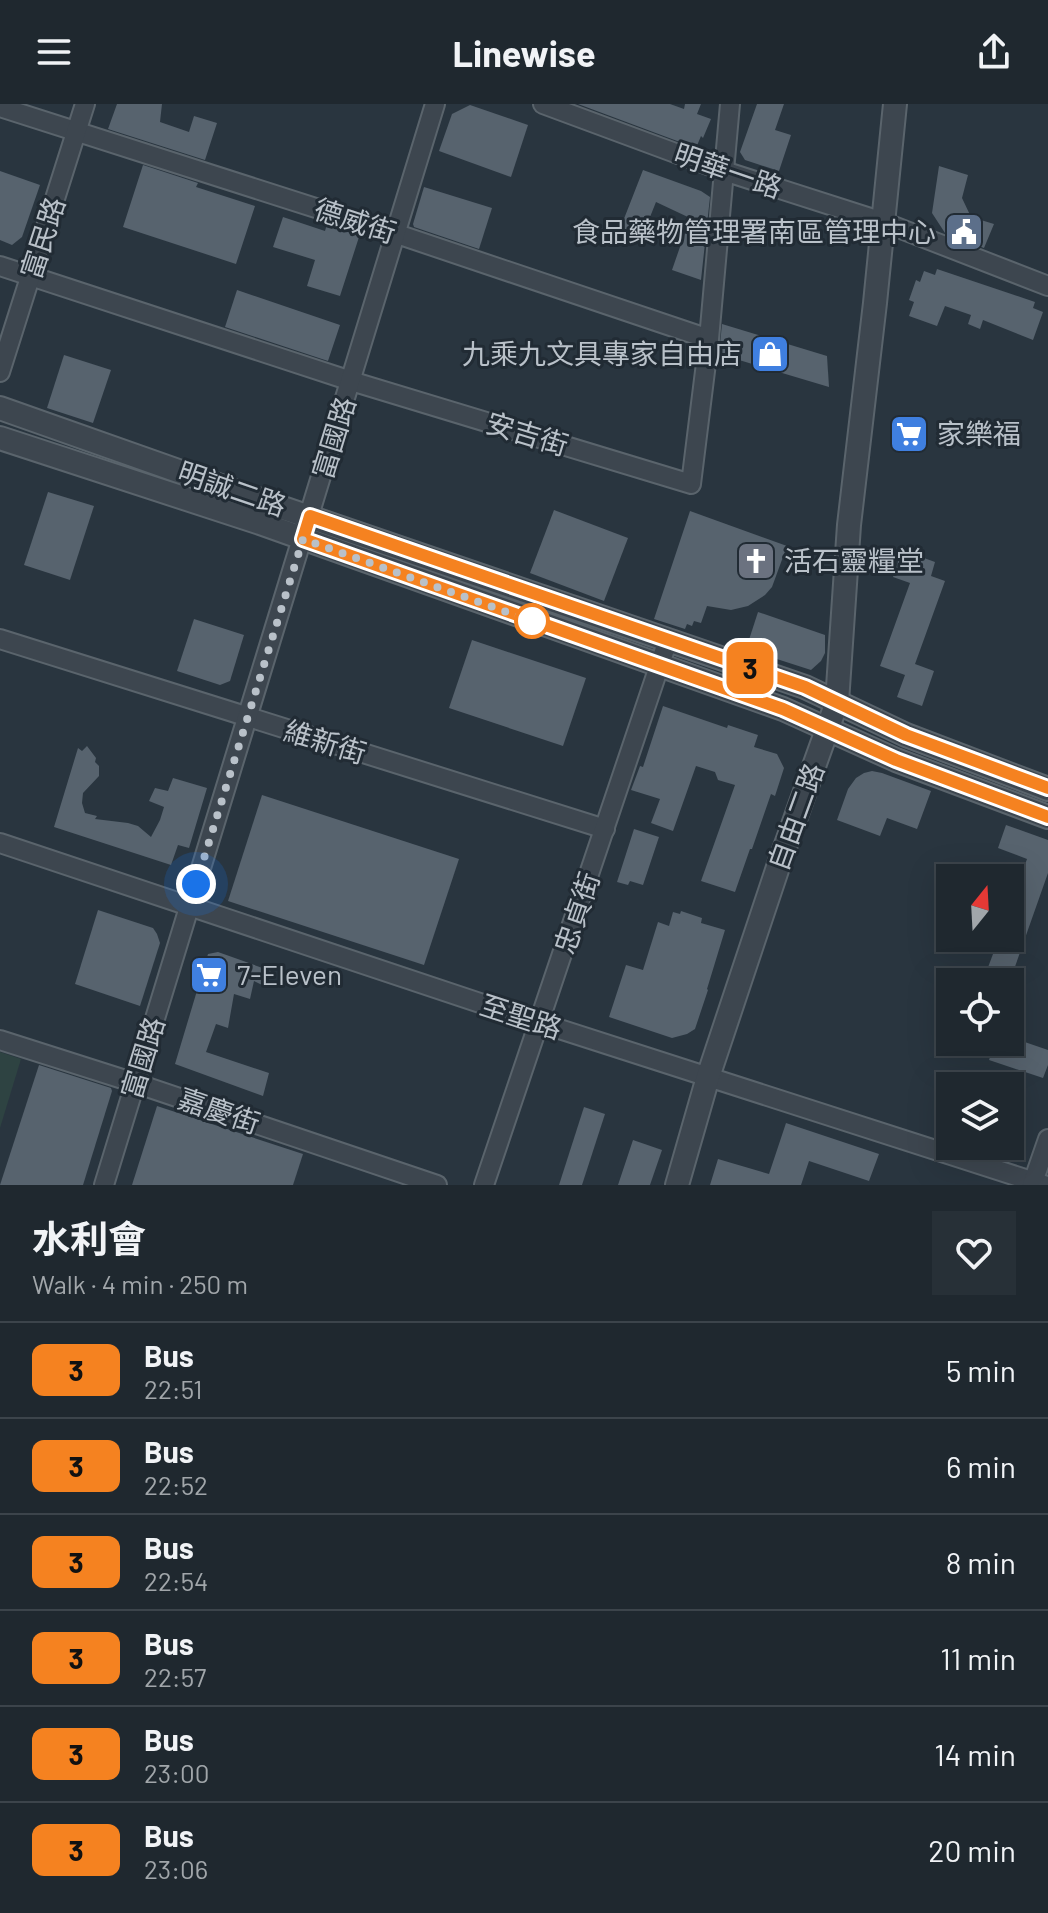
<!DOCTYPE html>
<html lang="en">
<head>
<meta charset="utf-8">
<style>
	body { margin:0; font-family:Barlow,"Noto Sans TC",sans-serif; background:#273037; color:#f1f3f6; height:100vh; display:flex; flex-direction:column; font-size:30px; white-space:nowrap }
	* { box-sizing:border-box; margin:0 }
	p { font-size:26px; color:#a1a6aa }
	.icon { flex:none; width:44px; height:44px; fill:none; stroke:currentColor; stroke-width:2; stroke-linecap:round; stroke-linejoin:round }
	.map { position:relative; height:1081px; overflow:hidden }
	.details { display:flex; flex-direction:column; background:#1f282f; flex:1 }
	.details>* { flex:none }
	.badge { padding:0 16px; border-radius:12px; font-size:28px; line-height:52px }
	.needle { width:52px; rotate:18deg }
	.controls { position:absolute; left:936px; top:760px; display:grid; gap:16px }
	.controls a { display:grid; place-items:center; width:88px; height:88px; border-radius:0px; background:#1f282f; box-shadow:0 8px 32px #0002,0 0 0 2px #3c444b; font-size:40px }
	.you { position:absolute; width:40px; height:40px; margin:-20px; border:6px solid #fff; border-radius:50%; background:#1a73e8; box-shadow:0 0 0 12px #1a73e833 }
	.map>.badge { position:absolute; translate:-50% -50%; box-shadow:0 0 0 4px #fff }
	.round { display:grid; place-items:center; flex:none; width:84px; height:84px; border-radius:0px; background:#273037 }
	.headline { display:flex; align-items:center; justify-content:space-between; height:136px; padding:0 32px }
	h1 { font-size:38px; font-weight:700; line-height:60px }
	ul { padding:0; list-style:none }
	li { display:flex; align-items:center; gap:24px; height:96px; padding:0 32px; border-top:2px solid #3c444b }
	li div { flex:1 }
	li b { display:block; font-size:30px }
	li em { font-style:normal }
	li .badge { min-width:88px; font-weight:700; text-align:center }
	header { display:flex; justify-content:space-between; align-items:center; height:104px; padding:0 32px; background:#1f282f; font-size:36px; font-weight:700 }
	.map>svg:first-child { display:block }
</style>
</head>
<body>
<header><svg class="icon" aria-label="menu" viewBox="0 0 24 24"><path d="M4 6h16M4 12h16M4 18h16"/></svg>Linewise<svg class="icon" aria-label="share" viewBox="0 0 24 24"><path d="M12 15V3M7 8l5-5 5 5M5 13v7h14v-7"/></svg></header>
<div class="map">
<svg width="1048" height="1081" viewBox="0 0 1048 1081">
	<rect width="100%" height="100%" fill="#29353f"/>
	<path fill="#2e4342" d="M0,948l21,7 -21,69z"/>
	<g fill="#57636e">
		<path d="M117,0h45l-2,18 29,10 5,-16 23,7 -12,37 -97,-31z"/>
		<path d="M578,0h92l14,5 1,-5h16l-4,10 14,5 -8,19 -2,-2 -5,12z"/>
		<path d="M757,0h27l-9,26 16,5 -12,36 -34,-11 -5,-8z"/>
		<path d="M470,1l58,20 -17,52 -72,-26 13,-37z"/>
		<path d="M143,61l55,18 -2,4 59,19 -19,58 -113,-37z"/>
		<path d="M939,62l29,9 -6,23 9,19 23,7 -10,24 -39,-15 -13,-20z"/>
		<path d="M643,66l58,21 9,6 -9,83 -29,-10 18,-52 -34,-16 -14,35 -22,-8z"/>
		<path d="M0,67l40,14 -18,52 -10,8 -12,-5z"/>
		<path d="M424,83l68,21 -13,41 -65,-22 -1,-3z"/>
		<path d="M283,113l42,14 2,-7 29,9 3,4 -19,59 -33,-10 8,-26 -42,-13z"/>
		<path d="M937,165l98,33 -2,6 10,4 -10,28 -50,-20 -3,9 -12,-5 3,-9 -26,-9 -8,20 -28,-10 5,-14 -5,-2 7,-20 4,2 4,-11 11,4z"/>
		<path d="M237,186l103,35 -12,36 -103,-34z"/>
		<path d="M722,220l105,32 2,31 -110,-33z"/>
		<path d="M64,251l47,15 -18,53 -46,-15z"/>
		<path d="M48,388l46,14 -24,74 -46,-15z"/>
		<path d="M554,406l74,28 -24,63 -74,-28z"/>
		<path d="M690,407l97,35 -15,41 -7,8 -17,11 -17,4 -24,-4 -6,17 -7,-2 -2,5 -5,-2 -2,5 -31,-10z"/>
		<path d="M902,446l33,12 -4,14 14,5 -30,83 19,7 -12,35 -25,-9 8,-22 -25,-9 30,-83 -17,-6z"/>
		<path d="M758,508l67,23v18l-4,8 -10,9 -65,-21z"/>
		<path d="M194,515l50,16 -14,46 -10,4 -43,-14z"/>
		<path d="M472,536l114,38 -23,68 -114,-38z"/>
		<path d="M663,602l64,22 1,-3 30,10 -4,12 23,7 7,14 -9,28 -4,-2 -19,55h-2l-15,43 -34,-11 34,-96 -17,-5 -3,-8 -19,-6 -23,65 -22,-8 9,-24 -29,-9 9,-24 3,1z"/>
		<path d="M87,642l9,12 -1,4 4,4v10l-16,17 -1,10 3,10 12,3 -2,3 33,4 10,3 13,11 9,-17 4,-13 -15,-6 6,-13 13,3 5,-13 34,10 -18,60 -11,-3 -7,20 -117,-38 24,-79 4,3z"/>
		<path d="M872,667l10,2 49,18 -14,38 -30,-11 -7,18 -43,-16 11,-31 8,-11 8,-5z"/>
		<path d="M262,691l197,64 -35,106 -196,-64z"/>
		<path d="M1006,721l42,15v33l-37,105 -24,-8 12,-32h11v-31l17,-48 -29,-11z"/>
		<path d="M634,725l25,8 -16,48 -13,-4 -2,4 -11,-3z"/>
		<path d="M98,806l55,18 4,6 3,9 -20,63 -65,-22z"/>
		<path d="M681,807l21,7 -1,5 24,7 -18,59 1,1 -13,39 -8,5 -15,4 -63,-21 17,-52 17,5 15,-48 11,4 4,-14 7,2z"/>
		<path d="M218,848l53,19 -5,16 -12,-6 -4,18 -16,-5 -6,34 -12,-4 -10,28 63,21 -6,23 -88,-32 33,-110z"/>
		<path d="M1010,933l38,13v15l-5,13 -54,-18 6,-18h15z"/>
		<path d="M39,961l72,23 1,3 -29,94h-83z"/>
		<path d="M157,1002l146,48 -10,31h-161z"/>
		<path d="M584,1003l21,7 -23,71h-23z"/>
		<path d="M786,1019l93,31 -10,27 -60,-20 -8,24h-91l8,-26 51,15z"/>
		<path d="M633,1036l29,10 -12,35h-32z"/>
	</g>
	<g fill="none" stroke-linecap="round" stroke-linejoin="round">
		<defs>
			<g id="minor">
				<path d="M543,0l181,67 159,51 165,64"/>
				<path d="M0,3l397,127 312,105"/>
				<path d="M0,162l351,115 340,103 18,-145 21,-235"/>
				<path d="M0,268l85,-268"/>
				<path d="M0,535l605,190"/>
				<path d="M0,739l522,174 522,168"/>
				<path d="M0,936l135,43 302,102"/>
				<path d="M104,1081l331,-1081"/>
				<path d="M484,1081l184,-545"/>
				<path d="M1032,1081l16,-46"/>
			</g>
			<g id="tertiary">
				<path d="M0,304l280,99 525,180 101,48 142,54"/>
				<path d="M0,334l260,85 523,186 113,51 152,57"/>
				<path d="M677,1081l31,-108 71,-213 58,-162 12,-177 26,-222 20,-199"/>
			</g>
		</defs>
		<use href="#minor" stroke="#5a646c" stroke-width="22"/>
		<use href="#tertiary" stroke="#5a646c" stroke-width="26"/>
		<use href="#minor" stroke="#3d464f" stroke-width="18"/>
		<use href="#tertiary" stroke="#3d464f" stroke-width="22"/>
	</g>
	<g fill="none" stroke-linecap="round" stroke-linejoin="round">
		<defs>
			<path id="line" d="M1048,684l-142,-53 -101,-48 -495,-171 -7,23 480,170 113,51 152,57"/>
		</defs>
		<use href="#line" stroke="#fff" stroke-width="18"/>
		<use href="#line" stroke="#f58220" stroke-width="12"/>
		<path stroke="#b9c1c9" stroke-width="8" stroke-dasharray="0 14.4" d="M196,780l107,-345 229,82"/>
	</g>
	<defs>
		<symbol id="civic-square" viewBox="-11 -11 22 22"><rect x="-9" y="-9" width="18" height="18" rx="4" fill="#5c6f8a" stroke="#212b34"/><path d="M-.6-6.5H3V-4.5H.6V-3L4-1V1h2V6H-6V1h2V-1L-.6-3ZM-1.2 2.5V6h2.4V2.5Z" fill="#fff"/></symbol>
		<symbol id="shop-square" viewBox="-11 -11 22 22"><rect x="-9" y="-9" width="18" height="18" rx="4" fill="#3f7fe0" stroke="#212b34"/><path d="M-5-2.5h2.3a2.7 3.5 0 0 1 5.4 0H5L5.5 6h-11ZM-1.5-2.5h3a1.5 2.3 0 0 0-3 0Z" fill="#fff"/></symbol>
		<symbol id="supermarket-square" viewBox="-11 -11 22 22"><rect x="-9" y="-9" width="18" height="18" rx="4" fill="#3f7fe0" stroke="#212b34"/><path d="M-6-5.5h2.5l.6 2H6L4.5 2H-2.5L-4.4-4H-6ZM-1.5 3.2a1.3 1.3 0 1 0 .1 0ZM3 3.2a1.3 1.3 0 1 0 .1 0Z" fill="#fff"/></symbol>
		<symbol id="church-square" viewBox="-11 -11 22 22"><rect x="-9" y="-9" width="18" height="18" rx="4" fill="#6b7280" stroke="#212b34"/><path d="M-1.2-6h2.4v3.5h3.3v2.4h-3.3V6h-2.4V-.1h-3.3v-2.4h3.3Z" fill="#fff"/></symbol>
	</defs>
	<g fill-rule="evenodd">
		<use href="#civic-square" x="942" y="106" width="44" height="44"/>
		<use href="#shop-square" x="748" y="228" width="44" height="44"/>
		<use href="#supermarket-square" x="887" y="308" width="44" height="44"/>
		<use href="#church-square" x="734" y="435" width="44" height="44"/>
		<use href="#supermarket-square" x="187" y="849" width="44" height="44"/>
	</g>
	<circle fill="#fff" stroke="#f58220" stroke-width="4" cx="532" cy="517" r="16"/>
	<g text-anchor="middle" stroke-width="6" stroke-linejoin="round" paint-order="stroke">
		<g font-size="28" fill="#b9c1c9" stroke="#212b34">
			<text transform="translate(728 67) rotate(19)" y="10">明華一路</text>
			<text transform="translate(355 117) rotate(18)" y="10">德威街</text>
			<text transform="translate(43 134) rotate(-72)" y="10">富民路</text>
			<text transform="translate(527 330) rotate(17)" y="10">安吉街</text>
			<text transform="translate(334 334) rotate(-73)" y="10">富國路</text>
			<text transform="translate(232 385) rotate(19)" y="10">明誠二路</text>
			<text transform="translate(325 638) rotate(17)" y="10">維新街</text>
			<text transform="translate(796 713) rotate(-70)" y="10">自由二路</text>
			<text transform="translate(577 809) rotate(-71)" y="10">忠貞街</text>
			<text transform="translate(521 913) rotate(18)" y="10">至聖路</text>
			<text transform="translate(143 954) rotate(-73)" y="10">富國路</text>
			<text transform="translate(219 1007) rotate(19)" y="10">嘉慶街</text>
		</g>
		<g font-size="28" fill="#b9c1c9" stroke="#212b34" text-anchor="start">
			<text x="936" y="138" text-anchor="end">食品藥物管理署南區管理中心</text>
			<text x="742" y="260" text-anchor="end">九乘九文具專家自由店</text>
			<text x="937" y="340">家樂福</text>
			<text x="784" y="467">活石靈糧堂</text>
			<text x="237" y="881">7-Eleven</text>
		</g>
	</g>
</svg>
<div class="controls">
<a><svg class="needle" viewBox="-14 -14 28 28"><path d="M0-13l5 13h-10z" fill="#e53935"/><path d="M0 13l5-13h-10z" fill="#a1a6aa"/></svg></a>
<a><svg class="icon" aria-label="locate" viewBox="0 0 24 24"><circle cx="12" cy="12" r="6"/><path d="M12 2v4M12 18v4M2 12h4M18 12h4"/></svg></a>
<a><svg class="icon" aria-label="layers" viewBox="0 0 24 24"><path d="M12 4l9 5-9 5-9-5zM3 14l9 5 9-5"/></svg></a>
</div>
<div class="you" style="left:196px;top:780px"></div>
<b class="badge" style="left:750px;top:564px;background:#f58220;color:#111">3</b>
</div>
<section class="details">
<div class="headline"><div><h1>水利會</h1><p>Walk · 4 min · 250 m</p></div><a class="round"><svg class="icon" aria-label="heart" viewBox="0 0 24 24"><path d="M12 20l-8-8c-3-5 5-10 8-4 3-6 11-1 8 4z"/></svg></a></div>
<ul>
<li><span class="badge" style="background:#f58220;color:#111">3</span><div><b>Bus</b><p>22:51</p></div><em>5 min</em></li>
<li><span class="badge" style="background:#f58220;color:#111">3</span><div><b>Bus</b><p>22:52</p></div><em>6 min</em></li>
<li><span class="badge" style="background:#f58220;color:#111">3</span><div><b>Bus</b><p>22:54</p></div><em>8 min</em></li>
<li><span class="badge" style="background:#f58220;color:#111">3</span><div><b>Bus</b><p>22:57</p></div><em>11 min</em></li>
<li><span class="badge" style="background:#f58220;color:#111">3</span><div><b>Bus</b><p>23:00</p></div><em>14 min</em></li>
<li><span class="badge" style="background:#f58220;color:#111">3</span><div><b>Bus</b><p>23:06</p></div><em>20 min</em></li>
</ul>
</section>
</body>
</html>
